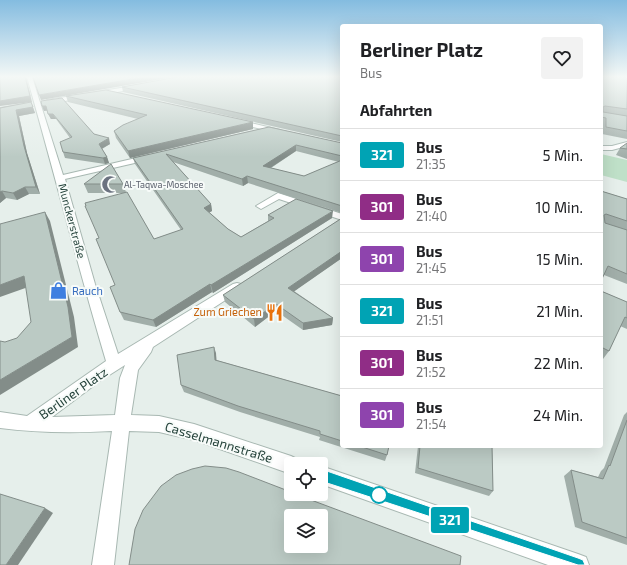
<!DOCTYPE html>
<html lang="de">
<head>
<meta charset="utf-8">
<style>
	body { margin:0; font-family:"Exo 2",sans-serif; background:#f2f2f2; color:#202124; height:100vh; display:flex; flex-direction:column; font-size:15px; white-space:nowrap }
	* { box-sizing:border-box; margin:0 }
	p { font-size:13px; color:#757577 }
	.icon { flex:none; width:22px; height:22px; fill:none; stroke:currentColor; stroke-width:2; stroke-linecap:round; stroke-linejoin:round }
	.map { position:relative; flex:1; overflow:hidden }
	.side { position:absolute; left:340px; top:24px; width:263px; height:424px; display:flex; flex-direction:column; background:#fff; border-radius:4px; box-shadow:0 4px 16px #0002 }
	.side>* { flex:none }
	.badge { padding:0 8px; border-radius:3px; font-size:14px; line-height:26px }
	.buttons { position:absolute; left:284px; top:457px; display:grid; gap:8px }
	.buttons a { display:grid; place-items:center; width:44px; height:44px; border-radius:4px; background:#fff; box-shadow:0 4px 16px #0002; font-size:20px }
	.map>.badge { position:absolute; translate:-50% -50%; box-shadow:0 0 0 2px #fff }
	h2 { padding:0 20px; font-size:15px; line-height:36px }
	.round { display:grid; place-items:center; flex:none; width:42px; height:42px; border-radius:4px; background:#f2f2f2 }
	.overview { display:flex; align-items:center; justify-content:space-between; height:68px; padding:0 20px }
	h1 { font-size:19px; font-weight:700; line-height:30px }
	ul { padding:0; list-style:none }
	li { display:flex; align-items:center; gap:12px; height:52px; padding:0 20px; border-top:1px solid #e0e0e0 }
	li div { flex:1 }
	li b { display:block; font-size:15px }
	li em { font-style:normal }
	li .badge { min-width:44px; font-weight:700; text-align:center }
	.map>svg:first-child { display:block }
</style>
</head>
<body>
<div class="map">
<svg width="627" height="565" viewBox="0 0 627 565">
	<rect width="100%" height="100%" fill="#e6efeb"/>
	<path fill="#bfe0c8" d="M601,154l26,6v22l-26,-7z"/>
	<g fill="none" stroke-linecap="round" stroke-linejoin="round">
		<defs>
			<g id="minor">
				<path d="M27,77h5l31,98 86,-20 4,2 -1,2 -87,20 30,105 23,70 115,-70 4,-1 4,1 2,3 -2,3 -88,57 -2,5 -13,18 -7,45 28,1 35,8 97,32 6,3 3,5h-9v10l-97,-34 -35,-8 -30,-1 -15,134h-22l20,-134c-38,2 -74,2 -112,-3v-16l27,4 79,-55c-28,-94 -52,-189 -79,-284zM125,365l-5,13 -5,37 -63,2 48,-36z"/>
				<path d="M139,85l3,2 -1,1 -94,16 -3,-2 3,-2z"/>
				<path d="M238,120l42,10 1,1 -3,2 -42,-10 -1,-1z"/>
				<path d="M627,142v4l-15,4h-11v-4h11z"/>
				<path d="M278,193l64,21v6l-63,-21 -18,10 -5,-3z"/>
				<path d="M321,466l257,88 8,3 3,8h-41l-227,-81z"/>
			</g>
		</defs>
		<use href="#minor" stroke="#a8b8b2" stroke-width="2"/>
		<use href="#minor" fill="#fff" fill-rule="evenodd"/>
	</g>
	<g fill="#a1aea9" fill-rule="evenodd">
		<path d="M342,77v65l-219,-50 -1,-5z"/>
		<path d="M601,77h26v62l-25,-5 1,-9h-2z"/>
		<path d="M66,96l187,33 -123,29 -14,-20 -2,-7 24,-12 -70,-17z"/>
		<path d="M31,102l4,11 -16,3 8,37 13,41h-11l-12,6 -11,-2 -6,5v-96z"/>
		<path d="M42,106l52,28 16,10 -8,5 5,8 2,6 -4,1 -40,-6 -2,-6 7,-14 -14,-19h-5l-4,-8h-3z"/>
		<path d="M269,127l73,16v70l-94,-30 -5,3 -70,-24 38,42 1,7 -3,1 19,17 13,8 27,-16v-6l64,3 -119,75 -1,-1 -56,35 -32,-7 -4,-8 -5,-27 -16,-47 24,-45h-35l-4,-9h39l3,8 28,47 27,-9 -46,-66 -2,-6zM296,151l43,11 -35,14 -33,-8z"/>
		<path d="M627,143v16l-11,-4 4,-7z"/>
		<path d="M601,191l26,8v85l-23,-9z"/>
		<path d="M342,218v40l-48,33 39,27 -1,7 -29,5 -27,-19 -21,16 -30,-25 -2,-7z"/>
		<path d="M601,291l26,11v27l-7,-3 -11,25 -6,8 -2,-1z"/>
		<path d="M216,353v7l126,36v50h47l-2,9 -2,6 -66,-21 1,-3 -80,-25 -56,-20 -3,-7z"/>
		<path d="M627,412v133l-52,-18 -11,-51 7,-6 27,7 3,-6 3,-3 20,-53z"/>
		<path d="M418,446h74l1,45 -4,5 -74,-23z"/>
	</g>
	<g fill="#838d89">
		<path d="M25,77h1l6,25 -32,4v-5z"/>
		<path d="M144,77h30l-133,23 -2,-5z"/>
		<path d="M31,102l4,11 -16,3 8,37 13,41 -4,-7 -12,-41 -8,-36z"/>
		<path d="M42,106h4l2,4 -4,1z"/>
		<path d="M48,114h5l3,5h-5z"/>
		<path d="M253,122v7l-123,29 -2,-7z"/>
		<path d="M109,138l1,6 -9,5 -2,-5z"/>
		<path d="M296,145v6l-32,21 -1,-6z"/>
		<path d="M107,157l2,6 -4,1 -2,-6z"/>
		<path d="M247,176l1,7 -5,3 -1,-7z"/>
		<path d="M25,187l4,7 -12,6 -4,-7z"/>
		<path d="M2,191l4,7 -6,5v-11z"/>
		<path d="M211,204l1,7 -7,4 -1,-7z"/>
		<path d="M333,211l-1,7 -119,75 -2,-8z"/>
		<path d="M45,212l5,9 24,96 4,30 -78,48v-15l72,-43z"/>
		<path d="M342,251v7l-53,37 -1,-7z"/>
		<path d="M24,276l7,10 -31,11v-12z"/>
		<path d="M210,284l2,8 -56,35 -3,-7z"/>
		<path d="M276,304v7l-21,16 -1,-8z"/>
		<path d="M333,318l-1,7 -29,5v-7z"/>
		<path d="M214,347l2,6 1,14 -2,-7z"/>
		<path d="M45,508l8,5 -35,52h-12z"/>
	</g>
	<g fill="#bbcac4" stroke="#838d89" fill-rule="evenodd">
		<path d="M0,77h25l5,19 -30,5z"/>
		<path d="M33,77h111l-105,18z"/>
		<path d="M177,77h165v59l-220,-49z"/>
		<path d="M601,77h26v32l-22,-3 -2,1v5l24,4v15l-21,-4v-9l-5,-1z"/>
		<path d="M106,90l147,32 -125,29 -14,-20 9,-6 24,-10 -81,-19z"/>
		<path d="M62,98l32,36 15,4 -10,6 8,13 -4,1 -40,-6 -3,-10 12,-5 -19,-23h-5l-2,-8h-4l-1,-5z"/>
		<path d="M31,102l2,5 -17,3 8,36 12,41h-11l-12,6 -11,-2 -2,1v-84z"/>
		<path d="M269,127l73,16v13l-46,-11 -33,21 41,10 38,-16v46l-95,-30 -5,3 -76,-25 45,50 -7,4 24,21 13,8 33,-19 -6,-3 28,-16 37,12 -122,74 -1,-1 -57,36 -33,-8 -10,-25 5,-2 -19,-46 3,-1 -14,-32h1l-1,-3 42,-11 27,47 29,-10 -50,-71z"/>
		<path d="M627,143v6l-7,-1z"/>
		<path d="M111,164l12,20h-39z"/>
		<path d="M601,191l26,8v22l-21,-7 -2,1 1,8 22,7v44l-19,-8 -7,15z"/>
		<path d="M45,212l23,95 4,30 -72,43v-39l5,1 12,-4 14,-16 -7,-46 -24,9v-61z"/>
		<path d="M342,218v33l-54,37 45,30 -30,5 -27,-19 -22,15 -31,-24z"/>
		<path d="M601,291l26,11v16l-2,-1 -16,34 -8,-4z"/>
		<path d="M214,347l1,13 127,36v45l-22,-7v-3l-82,-25 -57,-21 -4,-30z"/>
		<path d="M627,420v118l-45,-16 -11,-52 32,9 6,-14 1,1z"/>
		<path d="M359,446h30l-2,9z"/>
		<path d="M420,446h72l1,45 -75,-23z"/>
		<path d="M205,466l21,2 13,4 52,20v2h4l166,62 -1,9h-331l6,-36 8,-19 18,-24 15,-11 16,-6zM291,516h30v30h-30z"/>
		<path d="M0,494l45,14 -39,57h-6z"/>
	</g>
	<linearGradient id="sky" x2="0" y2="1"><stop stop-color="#84bce0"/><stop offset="0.49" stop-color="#f4f8f6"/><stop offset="1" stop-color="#f4f8f6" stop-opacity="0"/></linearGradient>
	<rect width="627" height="157" fill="url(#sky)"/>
	<path fill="#00a3b4" stroke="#fff" d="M321,469l257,89 5,2 2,5h-7l-257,-84 -4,-1 -2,-5 2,-4z"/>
	<defs>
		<symbol id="mosque-bare" viewBox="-9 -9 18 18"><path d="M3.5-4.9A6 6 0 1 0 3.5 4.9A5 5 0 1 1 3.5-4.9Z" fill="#6b7280" stroke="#f7fbf9" stroke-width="2.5" paint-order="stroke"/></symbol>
		<symbol id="shop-bare" viewBox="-9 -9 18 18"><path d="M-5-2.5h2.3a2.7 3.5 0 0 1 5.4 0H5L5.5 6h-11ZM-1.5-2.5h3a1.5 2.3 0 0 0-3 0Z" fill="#3f7fe0" stroke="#f7fbf9" stroke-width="2.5" paint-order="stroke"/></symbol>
		<symbol id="restaurant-bare" viewBox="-9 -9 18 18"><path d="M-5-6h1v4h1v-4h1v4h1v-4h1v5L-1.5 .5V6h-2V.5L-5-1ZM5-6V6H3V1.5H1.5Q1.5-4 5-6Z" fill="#e8710a" stroke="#f7fbf9" stroke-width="2.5" paint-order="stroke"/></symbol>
	</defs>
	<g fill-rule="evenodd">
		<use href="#mosque-bare" x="98" y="172" width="25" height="25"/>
		<use href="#shop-bare" x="46" y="278" width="25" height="25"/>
		<use href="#restaurant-bare" x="262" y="300" width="25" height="25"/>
	</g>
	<circle fill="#fff" stroke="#00a3b4" stroke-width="2" cx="379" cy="495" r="8"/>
	<g text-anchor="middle" stroke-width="4" stroke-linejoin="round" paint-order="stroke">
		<g font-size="9" fill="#5b616d" stroke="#f7fbf9" text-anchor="start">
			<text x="124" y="188">Al-Taqwa-Moschee</text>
		</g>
		<g font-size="11" fill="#24423a" stroke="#f7fbf9">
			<text transform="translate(72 221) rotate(75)" y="4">Munckerstraße</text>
		</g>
		<g font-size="11" fill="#366cbe" stroke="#f7fbf9" text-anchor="start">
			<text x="72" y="295">Rauch</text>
		</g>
		<g font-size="11" fill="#c56008" stroke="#f7fbf9" text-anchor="end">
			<text x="262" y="316">Zum Griechen</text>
		</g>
		<g font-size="13" fill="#24423a" stroke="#f7fbf9">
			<text transform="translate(73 393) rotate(-35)" y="5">Berliner Platz</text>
			<text transform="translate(219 442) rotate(17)" y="5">Casselmannstraße</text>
		</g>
	</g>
</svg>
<div class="buttons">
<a><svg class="icon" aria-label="locate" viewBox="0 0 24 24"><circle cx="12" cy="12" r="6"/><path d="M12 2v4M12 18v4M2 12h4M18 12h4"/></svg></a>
<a><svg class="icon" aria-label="layers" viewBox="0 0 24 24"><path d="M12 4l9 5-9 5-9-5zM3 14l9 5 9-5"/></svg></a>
</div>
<b class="badge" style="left:450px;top:520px;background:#00a3b4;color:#fff">321</b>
<section class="side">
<div class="overview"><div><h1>Berliner Platz</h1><p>Bus</p></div><a class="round"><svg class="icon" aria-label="heart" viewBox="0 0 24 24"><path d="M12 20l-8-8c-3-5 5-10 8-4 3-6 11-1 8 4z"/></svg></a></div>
<h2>Abfahrten</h2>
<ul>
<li><span class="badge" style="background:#00a3b4;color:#fff">321</span><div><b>Bus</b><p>21:35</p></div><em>5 Min.</em></li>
<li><span class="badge" style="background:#902d86;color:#fff">301</span><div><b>Bus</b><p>21:40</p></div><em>10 Min.</em></li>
<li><span class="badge" style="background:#8e44ad;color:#fff">301</span><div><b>Bus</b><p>21:45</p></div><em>15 Min.</em></li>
<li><span class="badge" style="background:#00a3b4;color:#fff">321</span><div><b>Bus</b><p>21:51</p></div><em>21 Min.</em></li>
<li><span class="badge" style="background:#902d86;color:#fff">301</span><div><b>Bus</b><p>21:52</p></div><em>22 Min.</em></li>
<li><span class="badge" style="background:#8e44ad;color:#fff">301</span><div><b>Bus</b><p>21:54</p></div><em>24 Min.</em></li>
</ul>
</section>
</div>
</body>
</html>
